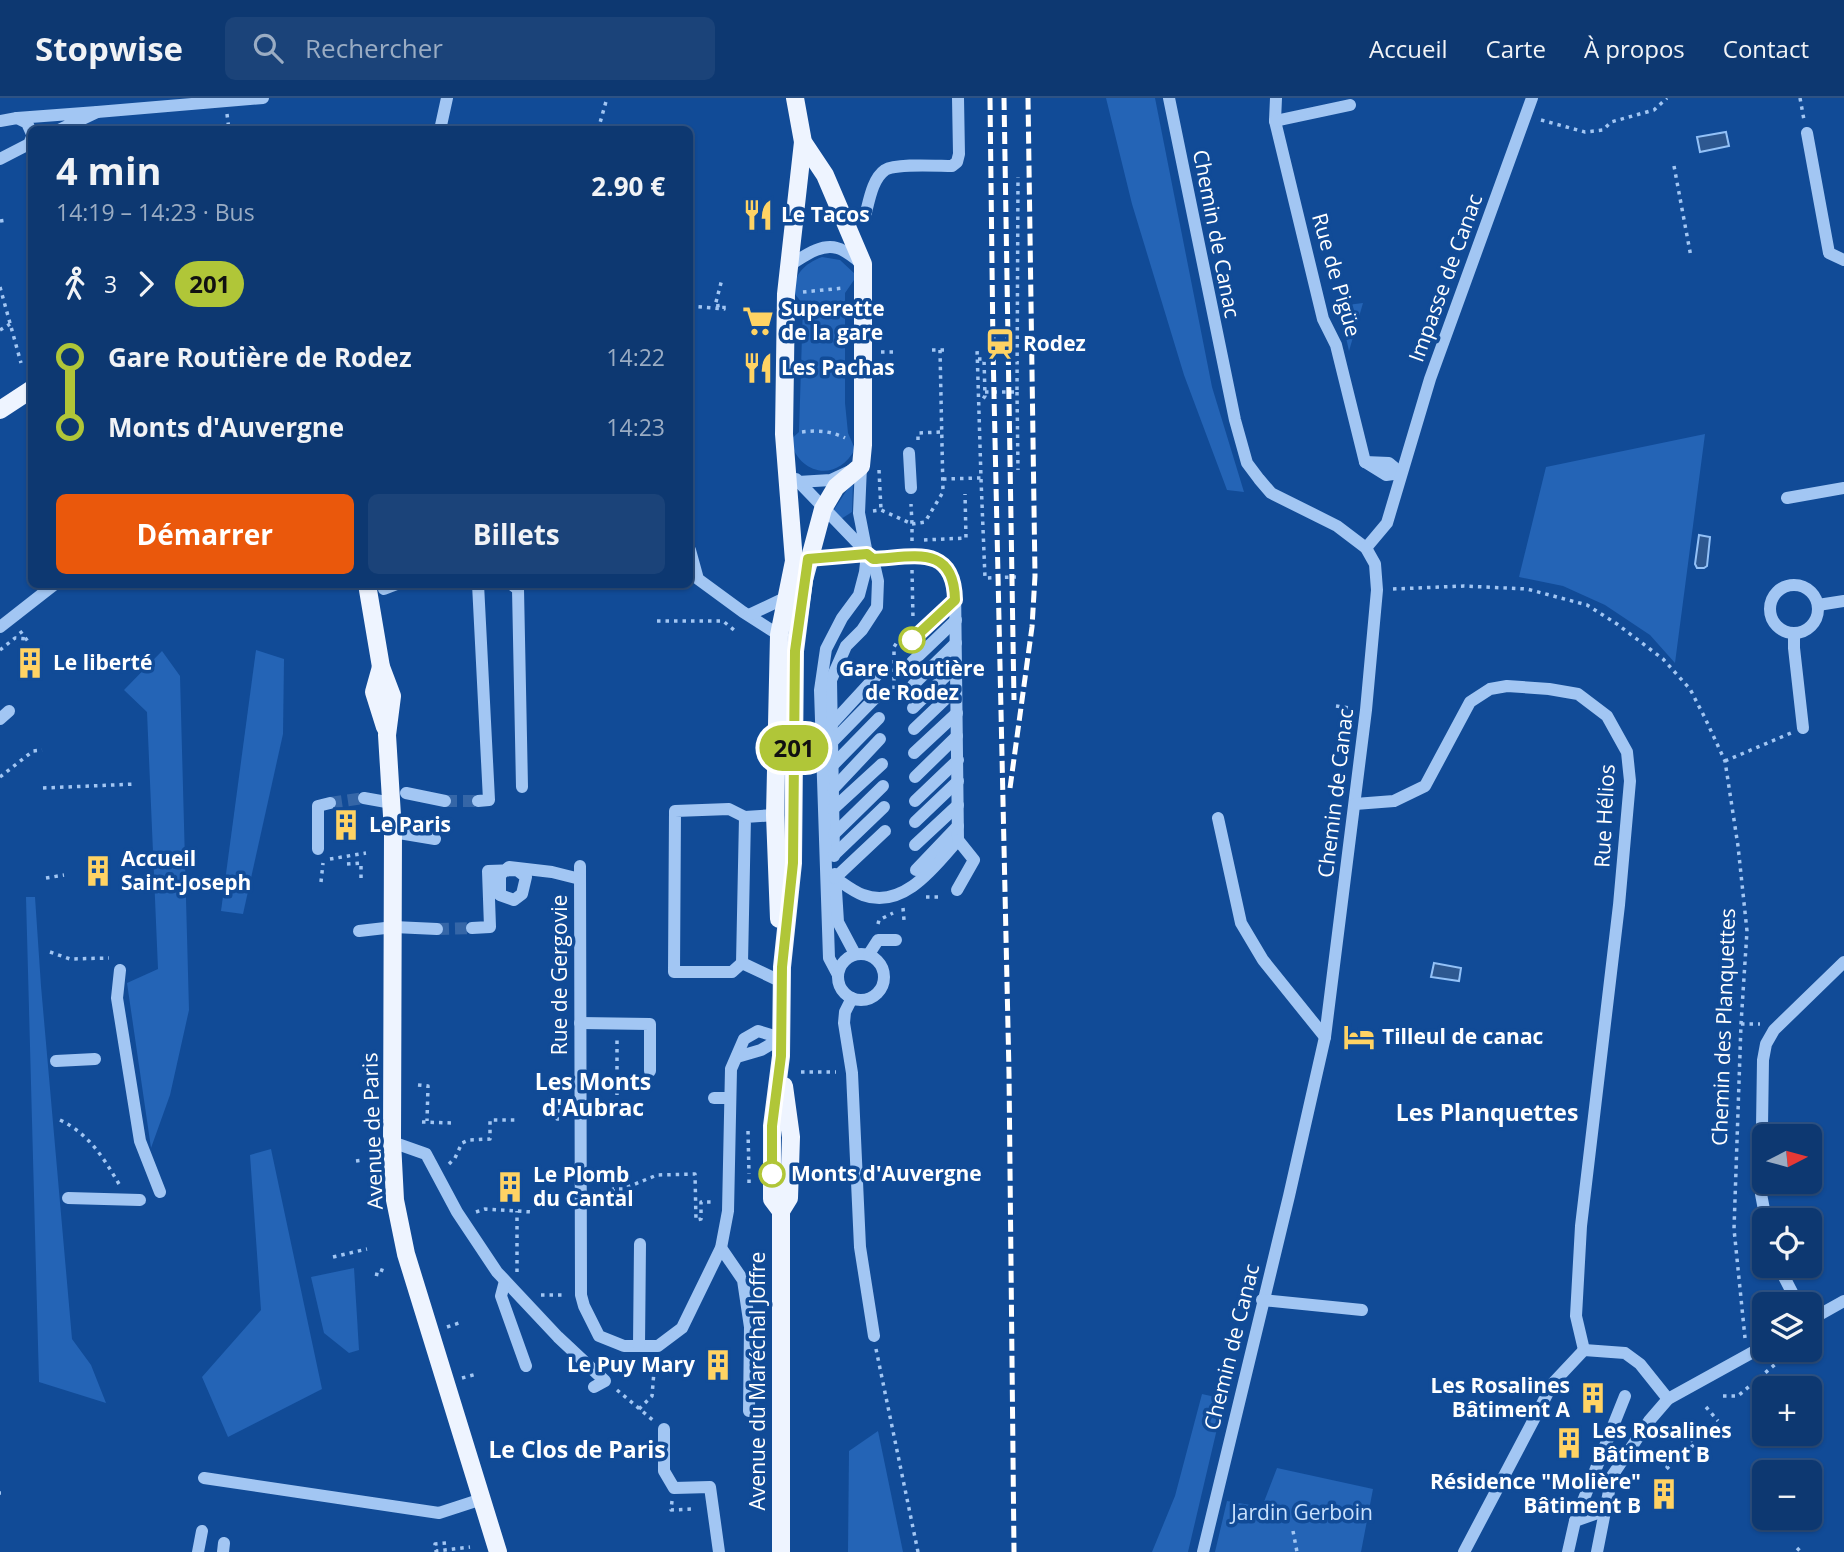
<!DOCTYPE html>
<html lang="fr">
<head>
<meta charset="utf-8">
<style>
	body { margin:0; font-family:"Open Sans",sans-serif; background:#1b4379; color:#f1f3f6; height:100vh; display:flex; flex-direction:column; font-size:26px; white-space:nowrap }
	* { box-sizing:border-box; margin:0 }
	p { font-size:23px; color:#9aacc3 }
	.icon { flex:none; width:38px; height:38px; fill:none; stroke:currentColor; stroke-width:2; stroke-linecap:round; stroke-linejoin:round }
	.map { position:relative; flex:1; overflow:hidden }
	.sheet { position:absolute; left:28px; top:28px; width:665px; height:462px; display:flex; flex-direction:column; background:#0d3871; border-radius:10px; box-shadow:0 2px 5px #0004,0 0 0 2px #2d5284 }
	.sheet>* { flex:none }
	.badge { padding:0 14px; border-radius:23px; font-size:24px; line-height:46px }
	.needle { width:46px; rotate:84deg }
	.controls { position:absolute; left:1752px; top:1026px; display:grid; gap:14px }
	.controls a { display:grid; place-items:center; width:70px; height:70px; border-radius:10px; background:#0d3871; box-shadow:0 2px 5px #0004,0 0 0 2px #2d5284; font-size:35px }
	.map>.badge { position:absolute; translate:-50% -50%; box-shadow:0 0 0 4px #fff }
	.legs { display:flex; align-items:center; gap:10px; height:77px; padding:0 28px; font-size:23px }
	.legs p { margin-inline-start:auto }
	.overview { display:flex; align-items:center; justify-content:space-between; height:119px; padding:0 28px }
	h1 { font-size:38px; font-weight:700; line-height:52px }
	.button { display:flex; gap:14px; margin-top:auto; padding:14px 28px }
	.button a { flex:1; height:80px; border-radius:10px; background:#ea580c; color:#fff; font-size:28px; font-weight:700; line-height:80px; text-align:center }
	.button a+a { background:#1b4379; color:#f1f3f6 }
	ul { padding:0 28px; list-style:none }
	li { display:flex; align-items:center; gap:24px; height:70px; font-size:26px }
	li i { display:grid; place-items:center; width:10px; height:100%; margin:0 9px; background:currentColor }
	li i::after { content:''; width:18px; height:18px; margin:-9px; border:5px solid; border-radius:50%; background:#0d3871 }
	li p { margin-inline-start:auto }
	li:first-child i { background:linear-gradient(#0000 50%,currentColor 0) }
	li:last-child i { background:linear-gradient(currentColor 50%,#0000 0) }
	header { display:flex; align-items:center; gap:42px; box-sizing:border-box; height:98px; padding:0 35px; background:#0d3871; border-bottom:2px solid #2d5284 }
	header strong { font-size:33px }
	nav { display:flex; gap:38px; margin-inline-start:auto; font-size:24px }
	.search { width:490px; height:63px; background:#1b4379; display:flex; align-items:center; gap:18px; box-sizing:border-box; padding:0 24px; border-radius:10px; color:#9aacc3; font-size:26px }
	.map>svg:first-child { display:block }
</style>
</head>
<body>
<header>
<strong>Stopwise</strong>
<div class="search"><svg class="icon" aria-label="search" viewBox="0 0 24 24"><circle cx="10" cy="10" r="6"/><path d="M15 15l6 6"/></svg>Rechercher</div>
<nav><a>Accueil</a><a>Carte</a><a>À propos</a><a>Contact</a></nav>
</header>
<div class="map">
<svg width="1844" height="1454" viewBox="0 0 1844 1454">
	<rect width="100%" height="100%" fill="#114b97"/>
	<g fill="#2464b6">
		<path d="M1106,0h49l57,289 32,105 -17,-2 -43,-115 -52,-171z"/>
		<path d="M822,159l18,3 15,14 -1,6 -9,13v110l3,30 7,16c-18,34 -56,26 -65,-9l9,-8 4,-128 -9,-11c0,-19 10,-29 28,-36z"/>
		<path d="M1363,205l-14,48 -10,-45z"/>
		<path d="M1705,336l-30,229 -25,-28 -45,-30 -42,-19 -44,-9 27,-110z"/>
		<path d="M853,383l-1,31 -11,7 -8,-8z"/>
		<path d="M256,552l28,9 -1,75 -40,180 -22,-3z"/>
		<path d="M162,553l18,25 9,334 -19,85 -19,53 -24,-165 31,-14 -11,-257 -23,-22z"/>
		<path d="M26,799h9l6,89 31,353 19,26 15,38 -67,-21z"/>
		<path d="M271,1051l51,240 -94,48 -26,-60 59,-67 -11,-155z"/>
		<path d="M354,1170l5,82 -10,3 -25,-20 -13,-56z"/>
		<path d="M1202,1296l22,5 -36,153h-36l23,-56z"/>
		<path d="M878,1333l25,121h-55l1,-101z"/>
		<path d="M1277,1370l96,21 -12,63h-146l12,-51 35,6z"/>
	</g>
	<g fill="#2e5890" stroke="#93c1f7" stroke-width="2">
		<path d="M1726,34l3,14 -29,6 -3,-15z"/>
		<path d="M1699,437l11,2 -3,29 -3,2h-7l-2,-4z"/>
		<path d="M1434,865l27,5 -2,13 -28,-4z"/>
	</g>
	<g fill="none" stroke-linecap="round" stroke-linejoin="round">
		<g stroke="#3566a7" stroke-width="12" stroke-dasharray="12 6" stroke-linecap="butt">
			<path d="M445,703h33"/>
			<path d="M330,705l34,-5"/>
			<path d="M437,831l35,-1"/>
		</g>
		<g stroke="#a2c6f3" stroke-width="3.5" stroke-dasharray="3.5 5" stroke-linecap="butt">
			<path d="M1800,0l4,22"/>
			<path d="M227,16l2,16"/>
			<path d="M1541,22l44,12 18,-2 8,-8 43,-12 13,-12"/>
			<path d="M598,32l9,-32"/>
			<path d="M1674,68l17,91"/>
			<path d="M0,123l6,-1"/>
			<path d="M0,189l21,76"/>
			<path d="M803,194l41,-4"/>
			<path d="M690,208l34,3v-4l-9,1 7,-27"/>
			<path d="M0,232l10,-6"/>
			<path d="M30,235l2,14"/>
			<path d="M932,252h14"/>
			<path d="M881,254h15"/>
			<path d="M978,261h6l1,37 -4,6"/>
			<path d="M985,294h32l1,-215"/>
			<path d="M1017,294l1,78"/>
			<path d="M802,334c16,-2 29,-1 43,6"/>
			<path d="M918,342v-7l25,-1"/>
			<path d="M879,372l2,40"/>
			<path d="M943,381l38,-1 -4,-130"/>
			<path d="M981,381l4,99 31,-1"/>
			<path d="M873,413l8,-1 31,14 -1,-20"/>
			<path d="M924,442l42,-2 -1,-44"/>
			<path d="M912,443v-17l13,-2 18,-30 -3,-142"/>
			<path d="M912,472l1,49"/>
			<path d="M1393,491l71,-3 63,3 60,16 30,19 46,35 27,30 15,29 20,43 13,85 9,85 -6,93 -7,205 11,109"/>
			<path d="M657,523h66l11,9"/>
			<path d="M20,533l10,13"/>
			<path d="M0,552l15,-12 12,1"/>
			<path d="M894,591v-42l3,-5"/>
			<path d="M1336,608l14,2"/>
			<path d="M1725,663l66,-28"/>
			<path d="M0,679l33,-26 9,-1"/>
			<path d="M43,690l93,-4"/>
			<path d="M330,761l36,-6"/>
			<path d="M347,766l14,-1v19"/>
			<path d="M46,780l18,-3"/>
			<path d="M321,784l2,-19"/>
			<path d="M926,799h16"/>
			<path d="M903,810l1,12"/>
			<path d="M878,826l1,-4 14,-7"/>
			<path d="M50,854l20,7 39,-1"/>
			<path d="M1741,926h19"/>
			<path d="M801,974h35"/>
			<path d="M418,987l10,1 -1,35"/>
			<path d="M558,1011l-1,10h6"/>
			<path d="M617,1014v-72"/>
			<path d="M60,1022c29,14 43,37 59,64"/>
			<path d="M422,1024l31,1"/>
			<path d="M748,1033l1,43"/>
			<path d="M356,1063l7,-1"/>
			<path d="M449,1066l6,-6 7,-15 7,-3 21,-1v-19h29"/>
			<path d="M749,1085v-6"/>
			<path d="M597,1104l16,-1v-12h10l34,-14 38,-1 1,46 5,-1v-17h11"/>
			<path d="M476,1114l9,-3 47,3"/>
			<path d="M333,1159l34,-8"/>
			<path d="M517,1174v-61"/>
			<path d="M375,1176l5,1 4,-11"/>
			<path d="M541,1197h24"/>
			<path d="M447,1229l15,-5"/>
			<path d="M876,1251l42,203"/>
			<path d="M462,1280l15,-4"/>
			<path d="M617,1292l37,31"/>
			<path d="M1723,1298h15l48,-41 7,-3"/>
			<path d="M1706,1309l12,14"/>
			<path d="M639,1311l13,-13 3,-37"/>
			<path d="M1669,1371l-2,-2 28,-23 -15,-18"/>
			<path d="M0,1395h1"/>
			<path d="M672,1403l-1,9 22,-1"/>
			<path d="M1293,1433l4,21"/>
			<path d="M446,1445l-11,1 1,7 34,-4"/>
			<path d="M1797,1450l4,4"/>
		</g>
		<g stroke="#a2c6f3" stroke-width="12">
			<path d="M1169,0l66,322 12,43 12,16 12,14 66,33 29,22 9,16 2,26 -11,120 -41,327 -36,159 -86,356"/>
			<path d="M1276,0l-1,23 48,198 13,26 29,117"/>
			<path d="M97,14l166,-14"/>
			<path d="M17,20l80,-6 -38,18"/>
			<path d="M0,23l17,-3 10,5 5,11"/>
			<path d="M1275,23l75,-16"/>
			<path d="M440,32l7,-32"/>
			<path d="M1807,35l22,120 15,7"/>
			<path d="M0,61l29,-15 3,-7"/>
			<path d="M865,118c4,-14 7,-37 20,-46 11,-7 53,-4 67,-4l5,-4 2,-8 -1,-56"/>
			<path d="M788,168c14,-8 32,-23 49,-18 9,2 18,11 26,16"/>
			<path d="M909,355l2,35"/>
			<path d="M1365,364l24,1 12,10 -15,2z"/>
			<path d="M796,381l77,80 5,22 -1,26 -15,23 -16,16 -15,34 3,176"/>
			<path d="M798,384l33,-2 30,-14 -2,47 8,41 -2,18 -6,23 -17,23 -16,31 -6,41 9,268 9,17"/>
			<path d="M1787,400l57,-10"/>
			<path d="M1366,450l21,-25 43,-144 102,-281"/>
			<path d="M690,452l8,29 45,33 36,23"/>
			<path d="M808,461l59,-5"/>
			<path d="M478,486l11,216 -11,1"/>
			<path d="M511,486l7,5 4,198"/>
			<circle cx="1794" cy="511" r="24"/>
			<path d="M384,491l13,-5"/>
			<path d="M1818,507l26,-4"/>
			<path d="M749,517l36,-17"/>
			<path d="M0,529l55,-43"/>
			<path d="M1794,535v15l9,80"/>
			<path d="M912,542l43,-40"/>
			<path d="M912,564l44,-42"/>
			<path d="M913,587l43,-42"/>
			<path d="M913,610l43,-42"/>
			<path d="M0,621l9,-8"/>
			<path d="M831,627l46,-50"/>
			<path d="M914,631l42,-40"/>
			<path d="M832,644l46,-47"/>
			<path d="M914,655l43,-40"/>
			<path d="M832,668l47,-48"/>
			<path d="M915,679l42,-41"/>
			<path d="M833,691l47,-50"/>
			<path d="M406,695l39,8"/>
			<path d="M364,700l28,5"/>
			<path d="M915,703l43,-41"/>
			<path d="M1355,706l39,-3 31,-15 45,-84 20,-13 17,-3 42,3 29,5 29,22 20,36 3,29 -11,124 -38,321 -5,90 8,34"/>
			<path d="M833,711l49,-45"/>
			<path d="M775,717l-30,2 -3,146 40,19"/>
			<path d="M1218,720l23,105 22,37 62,77"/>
			<path d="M915,724l43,-41"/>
			<path d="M393,734l42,7"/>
			<path d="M834,736l49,-48"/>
			<path d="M915,747l43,-40"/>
			<path d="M318,751v-43l12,-3"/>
			<path d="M834,757l50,-48"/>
			<path d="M580,768l1,429 3,11 15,30 25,10h34l24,-18 39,-80 7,-37 3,-142 13,-30 14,-8 23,7"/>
			<path d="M916,772l42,-44"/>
			<path d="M835,776l3,48 17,32"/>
			<path d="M835,780c9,6 19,14 28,17 41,15 73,-30 95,-55l-3,-255c-8,-38 -53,-27 -82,-26"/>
			<path d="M835,780l50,-47"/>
			<path d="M957,792l17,-30 -16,-20"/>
			<path d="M472,830l18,-1 -2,-56 29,-1 9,7 -4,17 -8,6 -14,-5v-20l9,-8 43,5 28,7"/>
			<path d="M359,833l35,-4 43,2"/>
			<circle cx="861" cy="879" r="23"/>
			<path d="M869,856l9,-14h18"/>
			<path d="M742,865l-10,9h-58l1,-161 54,-2 16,8"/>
			<path d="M120,872l-3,28 23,143 20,51"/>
			<path d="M852,900l-7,14 -1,11 8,50 8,174 14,89"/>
			<path d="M580,925l70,1v47"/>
			<path d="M737,959l24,-7 20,-12"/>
			<path d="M56,963l39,-2"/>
			<path d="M714,1000h16"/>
			<path d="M392,1044l34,12 31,58 40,60 61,65 47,44 -11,6"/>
			<path d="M68,1100l72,2"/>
			<path d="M1766,1122l-5,-26 2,-134 3,-16 8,-14 70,-68"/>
			<path d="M721,1150l22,32 7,47 -1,84"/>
			<path d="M1778,1167l20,39"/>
			<path d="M505,1183l-4,15 25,70"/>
			<path d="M1262,1202l100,10"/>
			<path d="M1810,1222l34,-19"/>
			<path d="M639,1248l1,-102"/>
			<path d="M1584,1252l41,3 15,11 28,35"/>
			<path d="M664,1331v42l10,17 36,-1 9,65"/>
			<path d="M204,1380l235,35 43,-14"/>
			<path d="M1575,1423l50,-125"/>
			<path d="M198,1454l4,-21"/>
			<path d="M223,1454l1,-9"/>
			<path d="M1464,1454l89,-169 31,-33"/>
			<path d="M1568,1454l7,-31 31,-11"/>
			<path d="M1597,1454l15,-76 37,-55 19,-22 96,-53"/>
		</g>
		<g stroke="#eef4ff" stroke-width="18">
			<path d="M0,312l32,-21"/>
			<path d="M367,486l14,83 11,29 -5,39 6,97 -1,310 3,58 11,54 92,298"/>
			<path d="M381,569l-7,25 11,35"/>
			<path d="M779,821l-4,-104 4,-180 15,-74 -10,-127 2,-140 17,-152"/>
			<path d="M781,1113l-9,-12v-73l9,-70 1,-89 11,-104 2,-212 9,-71 19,-71 13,-22 25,-21 2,-21v-181l-38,-89 -22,-33 -8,-44"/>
			<path d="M781,1454v-341l8,-13 2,-61 -7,-51"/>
		</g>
		<g stroke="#fff" stroke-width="5" stroke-dasharray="12 5" stroke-linecap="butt">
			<path d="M990,0l3,251 16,724 5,479"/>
			<path d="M1004,0l10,602"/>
			<path d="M1010,690l22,-161 3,-51 -7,-478"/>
		</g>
	</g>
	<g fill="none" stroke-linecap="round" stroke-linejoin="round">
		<defs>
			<path id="line-1" d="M772,1076v-48l9,-70 1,-89 11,-104 2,-212 13,-92 59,-5 6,5c41,-2 81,-15 82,41l-43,40"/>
		</defs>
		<use href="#line-1" stroke="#fff" stroke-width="16"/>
		<use href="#line-1" stroke="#b0c638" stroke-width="10"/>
	</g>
	<defs>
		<symbol id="restaurant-bare" viewBox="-9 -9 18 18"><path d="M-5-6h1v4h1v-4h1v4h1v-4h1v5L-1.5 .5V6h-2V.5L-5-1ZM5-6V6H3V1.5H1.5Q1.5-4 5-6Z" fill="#ffd364" stroke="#114b97" stroke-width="2.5" paint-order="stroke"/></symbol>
		<symbol id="supermarket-bare" viewBox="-9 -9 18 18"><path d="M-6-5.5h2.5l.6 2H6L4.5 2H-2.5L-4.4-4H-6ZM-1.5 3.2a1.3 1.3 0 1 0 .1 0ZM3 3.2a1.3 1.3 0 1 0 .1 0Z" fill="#ffd364" stroke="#114b97" stroke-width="2.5" paint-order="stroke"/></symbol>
		<symbol id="station-bare" viewBox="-9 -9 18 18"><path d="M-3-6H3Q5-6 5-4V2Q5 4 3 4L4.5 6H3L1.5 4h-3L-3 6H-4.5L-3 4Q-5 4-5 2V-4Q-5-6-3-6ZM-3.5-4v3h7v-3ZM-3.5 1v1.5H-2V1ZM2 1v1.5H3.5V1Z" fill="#ffd364" stroke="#114b97" stroke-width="2.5" paint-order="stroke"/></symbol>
		<symbol id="building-bare" viewBox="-9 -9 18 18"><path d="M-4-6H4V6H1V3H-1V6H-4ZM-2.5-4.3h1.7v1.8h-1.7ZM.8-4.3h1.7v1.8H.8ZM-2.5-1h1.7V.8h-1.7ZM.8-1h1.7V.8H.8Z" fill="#ffd364" stroke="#114b97" stroke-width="2.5" paint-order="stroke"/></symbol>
		<symbol id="hotel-bare" viewBox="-9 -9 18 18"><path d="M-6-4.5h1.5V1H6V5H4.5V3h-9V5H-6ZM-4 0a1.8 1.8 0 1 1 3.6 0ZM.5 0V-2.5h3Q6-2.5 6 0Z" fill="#ffd364" stroke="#114b97" stroke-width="2.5" paint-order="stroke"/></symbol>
	</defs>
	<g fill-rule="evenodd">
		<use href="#restaurant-bare" x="736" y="95" width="44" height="44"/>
		<use href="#supermarket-bare" x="736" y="201" width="44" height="44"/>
		<use href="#station-bare" x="978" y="224" width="44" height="44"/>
		<use href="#restaurant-bare" x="736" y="248" width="44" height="44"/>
		<use href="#building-bare" x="8" y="543" width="44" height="44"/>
		<use href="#building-bare" x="324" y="705" width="44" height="44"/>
		<use href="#building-bare" x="76" y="751" width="44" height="44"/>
		<use href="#hotel-bare" x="1337" y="917" width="44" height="44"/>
		<use href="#building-bare" x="488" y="1067" width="44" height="44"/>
		<use href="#building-bare" x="696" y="1245" width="44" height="44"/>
		<use href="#building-bare" x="1571" y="1278" width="44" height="44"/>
		<use href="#building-bare" x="1547" y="1323" width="44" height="44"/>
		<use href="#building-bare" x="1642" y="1374" width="44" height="44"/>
	</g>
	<g fill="#fff" stroke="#b0c638" stroke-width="3.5">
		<circle cx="912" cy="542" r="12"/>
		<circle cx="772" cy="1076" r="12"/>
	</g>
	<g text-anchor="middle" stroke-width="7" stroke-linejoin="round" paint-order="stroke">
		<g font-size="21" font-weight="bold" fill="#fff" stroke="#114b97" text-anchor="start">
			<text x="781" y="124">Le Tacos</text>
			<text x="781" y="218">Superette<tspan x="781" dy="24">de la gare</tspan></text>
			<text x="1023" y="253">Rodez</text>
			<text x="781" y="277">Les Pachas</text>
			<text x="53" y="572">Le liberté</text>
			<text x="369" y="734">Le Paris</text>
			<text x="121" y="768">Accueil<tspan x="121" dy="24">Saint-Joseph</tspan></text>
			<text x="1382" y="946">Tilleul de canac</text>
			<text x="533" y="1084">Le Plomb<tspan x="533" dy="24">du Cantal</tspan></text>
			<text x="695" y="1274" text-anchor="end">Le Puy Mary</text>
			<text x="1570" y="1295" text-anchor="end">Les Rosalines<tspan x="1570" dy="24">Bâtiment A</tspan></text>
			<text x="1592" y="1340">Les Rosalines<tspan x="1592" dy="24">Bâtiment B</tspan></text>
			<text x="1641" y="1391" text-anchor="end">Résidence "Molière"<tspan x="1641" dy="24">Bâtiment B</tspan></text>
		</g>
		<g font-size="21" fill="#fff" stroke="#114b97">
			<text transform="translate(1216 136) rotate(79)" y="7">Chemin de Canac</text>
			<text transform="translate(1336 177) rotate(74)" y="7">Rue de Pigüe</text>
			<text transform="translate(1446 180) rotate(-70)" y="7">Impasse de Canac</text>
			<text transform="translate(1336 695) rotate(-83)" y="7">Chemin de Canac</text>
			<text transform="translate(1605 718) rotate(-87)" y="7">Rue Hélios</text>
			<text transform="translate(560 877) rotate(-90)" y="7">Rue de Gergovie</text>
			<text transform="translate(1724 929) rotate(-88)" y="7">Chemin des Planquettes</text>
			<text transform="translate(373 1033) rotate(-92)" y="7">Avenue de Paris</text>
			<text transform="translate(1232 1249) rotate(-76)" y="7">Chemin de Canac</text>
			<text transform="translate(758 1283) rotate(-90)" y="7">Avenue du Maréchal Joffre</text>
		</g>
		<g font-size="21" font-weight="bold" fill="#fff" stroke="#114b97">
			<text x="912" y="578">Gare Routière<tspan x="912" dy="24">de Rodez</tspan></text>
			<text x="791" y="1083" text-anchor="start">Monts d'Auvergne</text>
		</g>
		<g font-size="21" fill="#c9e1fd" stroke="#114b97">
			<text x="1302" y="1422">Jardin Gerboin</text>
		</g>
		<g font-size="23" font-weight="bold" fill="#fff" stroke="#114b97">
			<text x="593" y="992">Les Monts<tspan x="593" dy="26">d'Aubrac</tspan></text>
			<text x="1487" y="1023">Les Planquettes</text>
			<text x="577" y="1360">Le Clos de Paris</text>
		</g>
	</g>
</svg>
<div class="controls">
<a><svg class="needle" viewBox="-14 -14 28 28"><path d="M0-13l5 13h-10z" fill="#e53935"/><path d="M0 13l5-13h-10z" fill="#9aacc3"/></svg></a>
<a><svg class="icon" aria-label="locate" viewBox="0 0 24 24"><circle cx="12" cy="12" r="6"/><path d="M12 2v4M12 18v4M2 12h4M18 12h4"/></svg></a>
<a><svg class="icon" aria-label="layers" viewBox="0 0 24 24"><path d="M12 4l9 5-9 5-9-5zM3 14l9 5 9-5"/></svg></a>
<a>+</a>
<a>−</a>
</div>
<b class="badge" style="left:794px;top:650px;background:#b0c638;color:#111">201</b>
<section class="sheet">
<div class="overview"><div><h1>4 min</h1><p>14:19 – 14:23 · Bus</p></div><b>2.90 €</b></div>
<div class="legs"><svg class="icon" aria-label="walk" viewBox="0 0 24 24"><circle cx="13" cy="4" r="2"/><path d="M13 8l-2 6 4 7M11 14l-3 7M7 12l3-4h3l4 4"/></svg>3<svg class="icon" aria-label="forward" viewBox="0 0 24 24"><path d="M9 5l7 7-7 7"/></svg><b class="badge" style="background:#b0c638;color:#111">201</b></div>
<ul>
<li><i style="color:#b0c638"></i><b>Gare Routière de Rodez</b><p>14:22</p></li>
<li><i style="color:#b0c638"></i><b>Monts d'Auvergne</b><p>14:23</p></li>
</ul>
<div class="button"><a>Démarrer</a><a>Billets</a></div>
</section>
</div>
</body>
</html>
